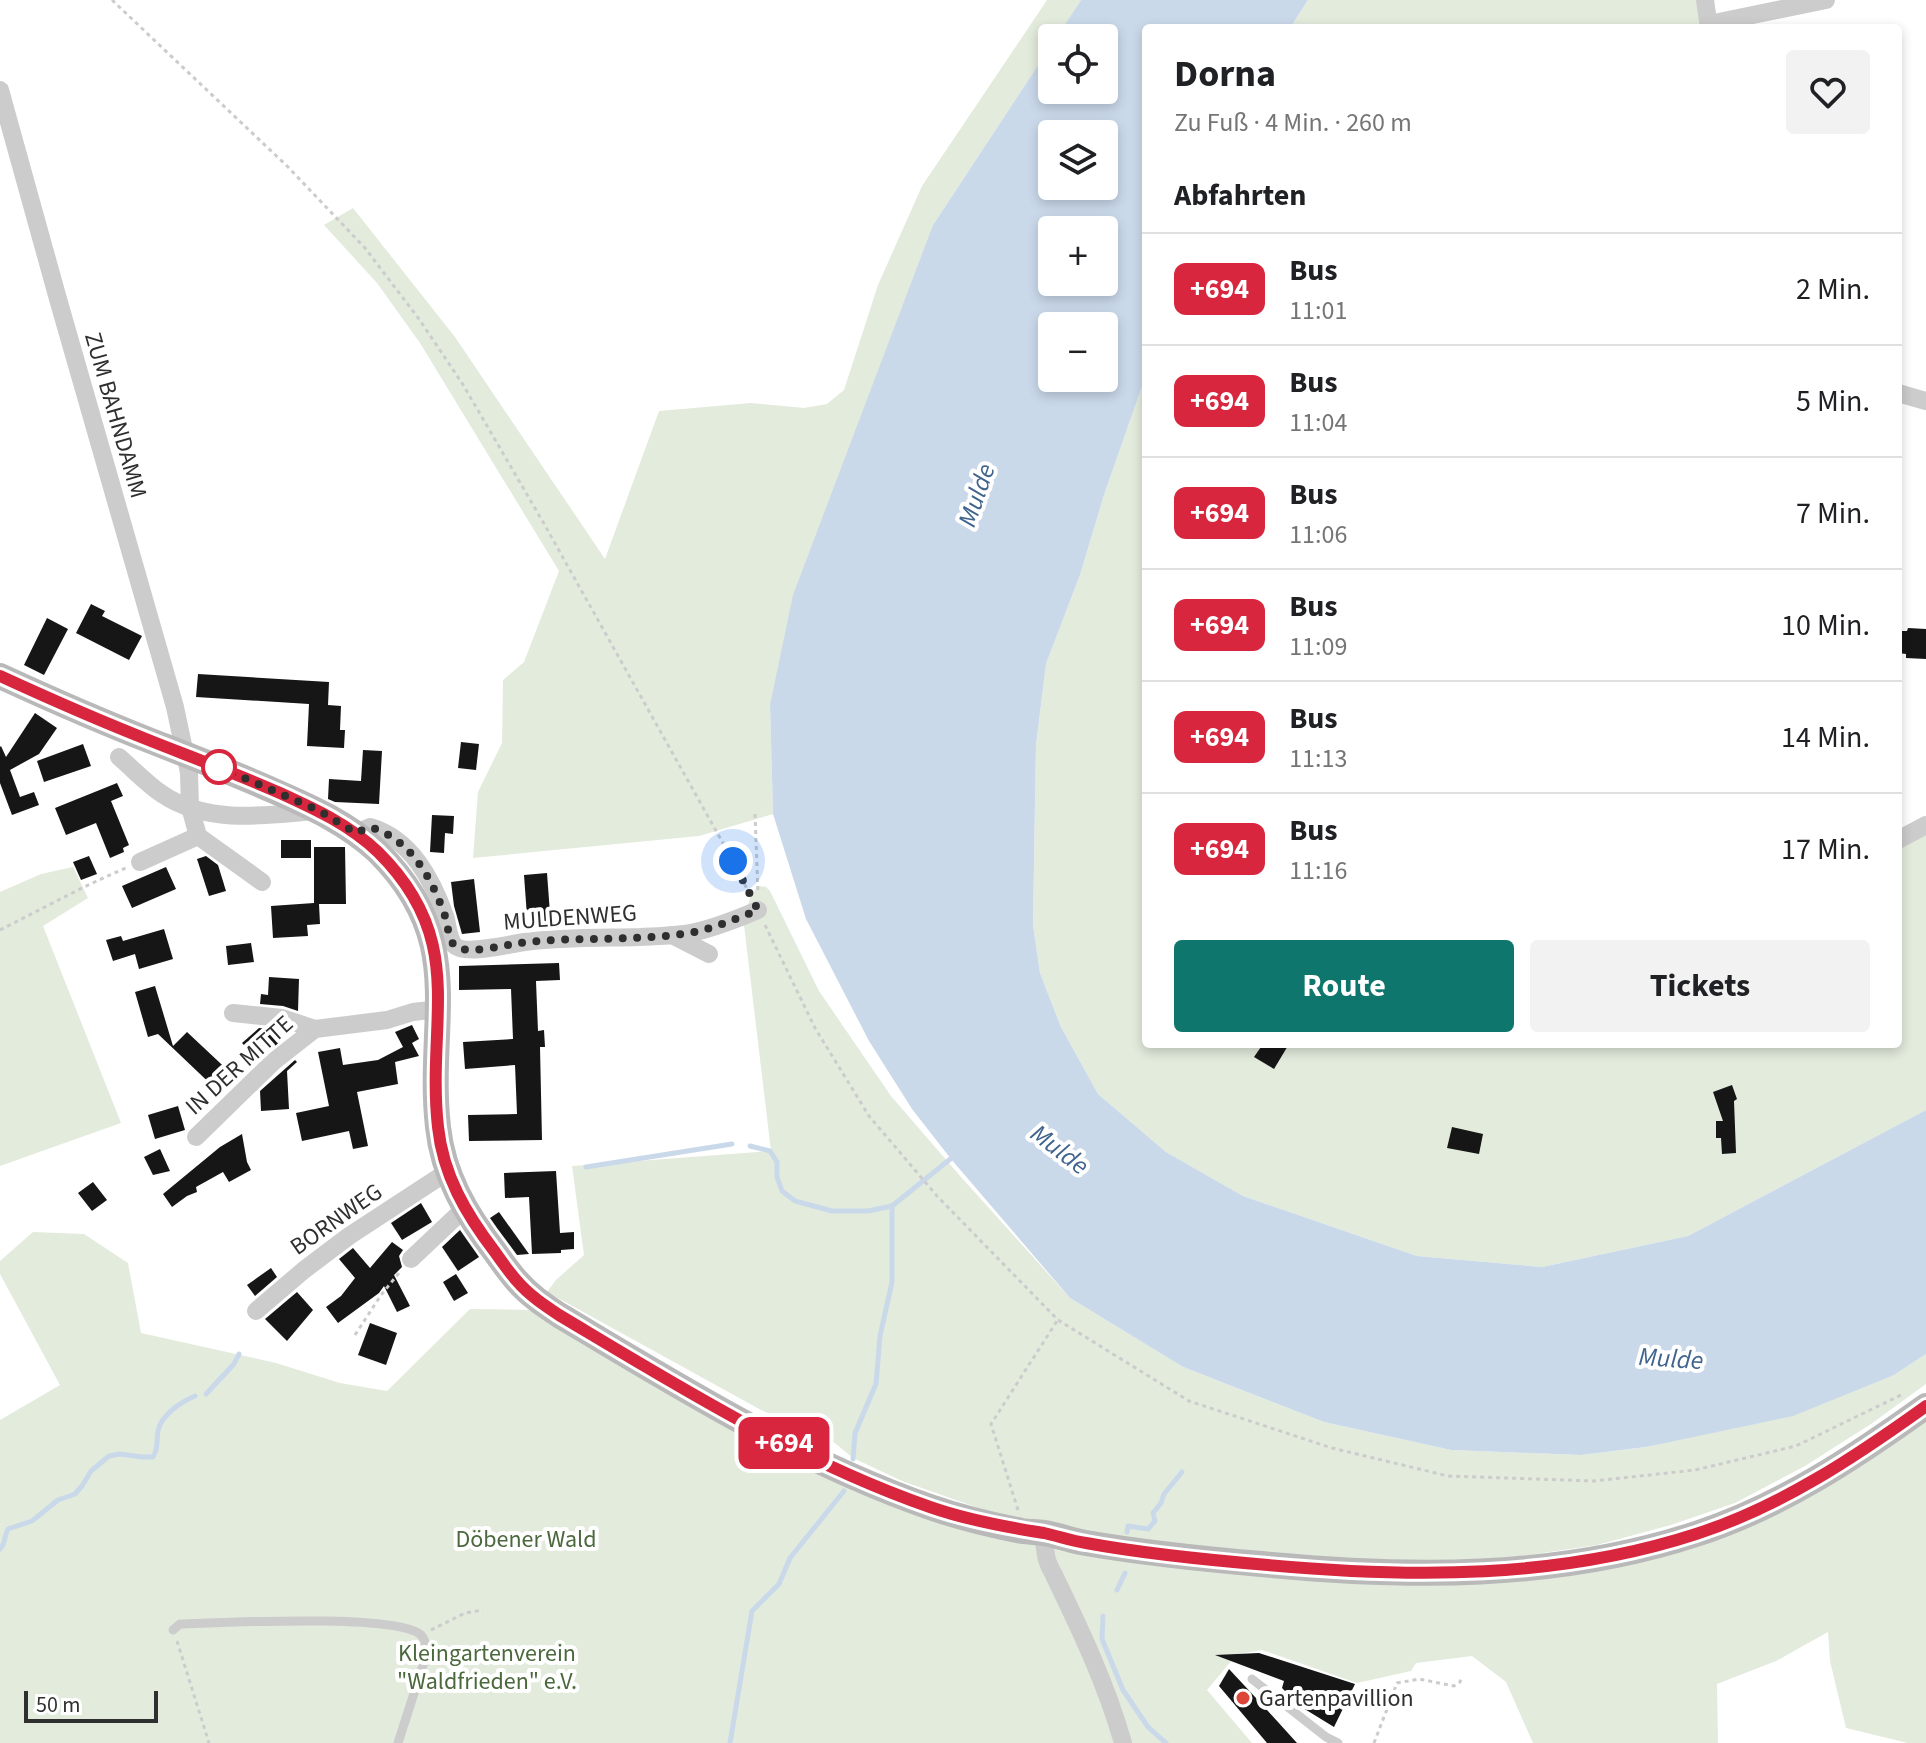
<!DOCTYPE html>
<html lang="de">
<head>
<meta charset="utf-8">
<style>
	body { margin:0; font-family:"Source Sans 3",sans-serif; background:#f2f2f2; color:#202124; height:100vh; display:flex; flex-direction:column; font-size:30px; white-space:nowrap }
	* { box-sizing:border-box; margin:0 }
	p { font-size:26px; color:#757577 }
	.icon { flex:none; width:44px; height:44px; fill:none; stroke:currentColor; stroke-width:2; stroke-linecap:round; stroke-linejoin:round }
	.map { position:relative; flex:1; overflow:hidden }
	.details { position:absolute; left:1142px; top:24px; width:760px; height:1024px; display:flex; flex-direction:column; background:#fff; border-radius:8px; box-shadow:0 4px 12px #0003 }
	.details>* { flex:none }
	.badge { padding:0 16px; border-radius:12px; font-size:28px; line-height:52px }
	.controls { position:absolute; left:1038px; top:24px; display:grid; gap:16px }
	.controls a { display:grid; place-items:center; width:80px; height:80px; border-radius:8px; background:#fff; box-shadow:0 4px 12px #0003; font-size:40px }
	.scale { position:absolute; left:24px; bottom:20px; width:134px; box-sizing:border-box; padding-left:8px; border:4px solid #2f2f2f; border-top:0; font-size:22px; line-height:28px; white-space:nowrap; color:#2f2f2f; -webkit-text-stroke:6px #fff; paint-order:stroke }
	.you { position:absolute; width:40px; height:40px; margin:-20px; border:6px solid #fff; border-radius:50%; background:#1a73e8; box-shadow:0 0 0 12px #1a73e833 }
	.map>.badge { position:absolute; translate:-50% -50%; box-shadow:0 0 0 4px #fff }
	h2 { padding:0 32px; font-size:30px; line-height:72px }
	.round { display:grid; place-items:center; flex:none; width:84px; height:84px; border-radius:8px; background:#f2f2f2 }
	.head { display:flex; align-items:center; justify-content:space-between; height:136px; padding:0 32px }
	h1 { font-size:38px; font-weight:700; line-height:60px }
	.primary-button { display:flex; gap:16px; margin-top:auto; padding:16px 32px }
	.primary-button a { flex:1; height:92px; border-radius:8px; background:#0f766e; color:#fff; font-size:32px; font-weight:700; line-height:92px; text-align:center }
	.primary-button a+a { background:#f2f2f2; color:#202124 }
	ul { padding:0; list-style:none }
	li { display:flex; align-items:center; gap:24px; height:112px; padding:0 32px; border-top:2px solid #e0e0e0 }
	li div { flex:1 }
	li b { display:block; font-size:30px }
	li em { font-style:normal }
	li .badge { min-width:88px; font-weight:700; text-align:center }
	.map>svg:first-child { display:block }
</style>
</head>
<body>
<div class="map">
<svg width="1926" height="1743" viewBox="0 0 1926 1743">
	<rect width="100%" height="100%" fill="#fff"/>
	<g fill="#e3ebdd">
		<path d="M1047,0h34l-25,38h-4v6l-119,181 -163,480 3,109 -74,22 -226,22 5,-66 24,-49 1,-63 21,-18 35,-91 -139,-228 -43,-60 -53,-58 29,-17 102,129 150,222 54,-148 92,-8 53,5 23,-4 17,-14 34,-105 44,-99z"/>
		<path d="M1308,0h391l4,28h-413z"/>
		<path d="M1146,375v669h752v-199l28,-10v275l-238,126 -146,31 -125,-11 -174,-60 -77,-44 -68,-58 -37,-67 -21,-54 -7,-48 3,-180 10,-81 34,-89 24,-80z"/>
		<path d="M73,867l15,31 -45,28 78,197 -121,43v-274l41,-18z"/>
		<path d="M760,886l6,1 4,4 49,100 72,105 70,81 109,121 113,69 141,55 127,28 130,5 66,-8 247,-72 32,-21v30l-55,40 -66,42 -70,37 -64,22 -74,20 -74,11 -47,4h-133l-240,-24 -119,-26 -82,-29 -49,-23 -22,-18 -70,-30 -214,-118 9,-12 28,-25 -12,-89 199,-15 -27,-226c3,-13 4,-33 16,-39z"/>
		<path d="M33,1232l51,2 44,29 13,70 135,30 64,20 47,8 83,-82 65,1 306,171 374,87 437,-10 274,-139v324h-18l-62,-15 -16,-67 -2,-29 -52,29 -59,23 1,59h-185l-27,-61 -34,-26 -56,7 -5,8 -54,12 -95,-33 -25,4 -30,36 45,53h-1252v-323l60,-35 -60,-111v-13z"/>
	</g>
	<path fill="#cad9ea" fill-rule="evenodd" d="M1081,0h227l-18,28h-144v347l-42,120 -24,80 -34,89 -10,81 -3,180 7,48 21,54 37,67 68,58 77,44 174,60 125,11 146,-31 238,-126v244l-32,21 -101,41 -147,31 -65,8 -130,-5 -127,-28 -141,-55 -113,-69 -119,-139 -39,-50 -43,-68 -63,-122 -33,-105 -3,-109 23,-110 140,-370 119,-181v46h52v-52h-48zM1052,134h52v52h-52zM1052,230h52v52h-52zM1052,326h52v52h-52z"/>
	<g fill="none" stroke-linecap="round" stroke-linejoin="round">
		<g stroke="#cad9ea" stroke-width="5">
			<path d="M750,1146l20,5 7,11v15l5,14 13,10 37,10h36l24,-5"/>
			<path d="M586,1167l146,-23"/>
			<path d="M206,1394l28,-30 5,-10"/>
			<path d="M853,1459l2,-26 21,-49 4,-48 12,-54v-76l62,-50"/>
			<path d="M1127,1532l1,-6 20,3 7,-8 -2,-8 8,-10 3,-9 18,-22"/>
			<path d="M0,1549c6,-6 4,-13 8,-20l24,-8 26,-21 17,-6 7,-8 9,-15 18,-15 11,-2 22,3h11c6,-10 3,-16 5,-26 3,-16 23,-29 37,-35"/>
			<path d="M1117,1590l8,-17"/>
			<path d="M1103,1616l-1,23 21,51 25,37 18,16"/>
			<path d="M730,1743l22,-132 27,-27 11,-26 54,-67"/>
		</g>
	</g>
	<g fill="#161616">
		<path d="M91,604l14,7 -3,5 40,20 -13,24 -53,-27z"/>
		<path d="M47,618l21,11 -24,46 -20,-10z"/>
		<path d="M1908,628l18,1v30l-20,-1v-4l-8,-1 1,-22h8z"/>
		<path d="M198,674l131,8 -1,23 13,1 -1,24h5l-1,18 -37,-2 2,-42 -113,-7z"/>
		<path d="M35,713l22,15 -18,26 -29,16 10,27 14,-5 5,13 -27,10 -12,-32v-36l1,-1 5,11z"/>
		<path d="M461,742l18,2 -3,26 -18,-2z"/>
		<path d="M83,744l8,22 -47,16 -7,-21z"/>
		<path d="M363,750l19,1 -3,53 -44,-2 -7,-3 1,-20 32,2z"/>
		<path d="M117,783l6,13 -12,5 18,44 -6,3 1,4 -14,6 -14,-35 -30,12 -11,-27z"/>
		<path d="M432,815l22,1 -1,18 -8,-1 -1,20 -14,-1z"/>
		<rect x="281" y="840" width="30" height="18"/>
		<path d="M314,847h31l1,57h-27l1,20 -13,1 1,11 -35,2 -2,-32 43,-3z"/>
		<path d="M89,856l8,18 -16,6 -8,-18z"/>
		<path d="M206,856l12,9 8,26 -17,5 -12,-37z"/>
		<path d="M166,867l10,22 -44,19 -10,-22z"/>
		<path d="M547,873l4,54 -23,3 -4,-55z"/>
		<path d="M474,879l6,53 -18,2 -8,-28 -3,-24z"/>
		<path d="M164,929l9,30 -34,10 -4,-15 -22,7 -7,-21 15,-4 2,5z"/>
		<path d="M251,943l3,19 -26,3 -2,-19z"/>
		<path d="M559,963l1,17 -24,1 2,50 6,-1 1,17h-5l2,93 -73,1 -1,-26 49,-1 -2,-49 -50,4 -2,-27 50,-3 -2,-50 -52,1v-24z"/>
		<path d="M269,977l30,2 -1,32 -15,-5 -23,-2 1,-10 7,1z"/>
		<path d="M155,986l18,60 14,-14 48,45 -15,16 -62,-59 -10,3 -13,-45z"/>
		<path d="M412,1025l7,14 -7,4 7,13 -24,6 3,22 -41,8 11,54 -15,3 -4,-18 -47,10 -6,-28 33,-7 -11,-54 22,-4 3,17 35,-5 25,-13 -8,-15z"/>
		<path d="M259,1028l13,1 10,11 -24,20 -1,-6 -2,2 -13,-13z"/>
		<path d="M1263,1044h26l-15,25 -20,-12z"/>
		<path d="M295,1060l2,2 -10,9 2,38 -28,2 -1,-20z"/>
		<path d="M1732,1085l5,14 -3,2 2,52 -14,1 -1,-16h-5v-17h7l-10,-29z"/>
		<path d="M178,1106l7,24 -30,9 -7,-24z"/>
		<path d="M1452,1127l31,7 -4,20 -32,-6z"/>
		<path d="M242,1134l5,28 4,8 -22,12 -6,-10 -27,15 1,5 -10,4 -15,11 -9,-13 57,-47z"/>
		<path d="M160,1149l10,22 -17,4 -9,-18z"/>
		<path d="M556,1171l4,62 14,-1v17l-13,1v3l-29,1 -3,-57 -24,1 -1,-25z"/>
		<path d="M93,1182l14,18 -15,11 -14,-18z"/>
		<path d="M421,1203l11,19 -30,18 -11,-17z"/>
		<path d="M499,1212l30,42 -12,1 -20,-27 -7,-10z"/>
		<path d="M460,1230l19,27 -21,14 -16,-24z"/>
		<path d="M392,1242l11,8 -4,6 3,11 -8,8 16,31 -13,6 -13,-26 -5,7 -41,30 -12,-16 15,-11 14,-18 -16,-19 14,-11 17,20z"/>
		<path d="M271,1268l6,9 -22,19 -8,-11z"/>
		<path d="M456,1274l12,19 -14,8 -11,-19z"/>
		<path d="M297,1292l16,18 -26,31 -22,-22z"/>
		<path d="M370,1323l27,10 -11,32 -28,-10z"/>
		<path d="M1259,1653l96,31 -21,43 -31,-19 9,-12 -25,-3 -5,-5 2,-7 -69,-26z"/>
		<path d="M1229,1669l27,29 41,45h-30l-48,-57z"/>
	</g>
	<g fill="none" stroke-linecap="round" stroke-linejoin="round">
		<g stroke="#ccc" stroke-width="3" stroke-dasharray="4 4" stroke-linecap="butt">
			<path d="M112,0l176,167 77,81 54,71 43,64 81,139 190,339 16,32"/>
			<path d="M755,814l3,80"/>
			<path d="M765,925l50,103 54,88 68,80 121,124 131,81 143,47 116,28 146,5 101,-11 101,-24 105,-51"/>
			<path d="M0,930c42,-21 83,-44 126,-62"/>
			<path d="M355,1335l26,-40 18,-22"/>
			<path d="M1018,1510l-27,-86 66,-103"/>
			<path d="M431,1630l34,-17 18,-3"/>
			<path d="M177,1641l32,102"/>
			<path d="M1374,1743l23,-60 22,-4 35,7 6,-4 2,-6"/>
		</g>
		<g stroke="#ccc" stroke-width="9">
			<path d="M173,1630l7,-6c40,-1 216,-11 241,11 5,5 5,12 6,18l-29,90"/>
			<path d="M1252,1679l74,58 12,6"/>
		</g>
		<g stroke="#ccc" stroke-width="18">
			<path d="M1705,0l4,28"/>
			<path d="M1709,24l117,-24"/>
			<path d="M0,90l58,209 117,408 14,66 1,34 8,29 64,46"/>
			<path d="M1898,393l28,8"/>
			<path d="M119,757c14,12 28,27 43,37 44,30 102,22 152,17"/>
			<path d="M356,833l14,-6c41,12 62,52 75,89 3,9 3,22 9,29 11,11 55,-1 71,-3 38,-5 77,-4 115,-5 19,-1 37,-1 55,-5 22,-5 42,-13 63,-22"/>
			<path d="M1898,840l28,-15"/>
			<path d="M140,862l58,-26"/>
			<path d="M672,935l37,19"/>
			<path d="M233,1013l49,5 33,11"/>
			<path d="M196,1137l77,-75 42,-33 72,-9 26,-8 26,-3"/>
			<path d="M411,1259l54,-51"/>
			<path d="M256,1311l48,-41 45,-34 98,-64"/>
			<path d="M1042,1533c5,17 1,24 11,40 27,56 53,110 70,170"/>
		</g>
		<path stroke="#b9b9b9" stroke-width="26" d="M0,676c50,23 100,45 151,65 41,16 83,32 123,50 37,16 75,33 104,61 91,91 48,167 60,275 5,48 28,87 57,125 7,10 14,20 22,29 12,14 27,24 42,34 119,71 239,146 371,192 29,10 61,18 92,24 7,1 14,1 22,2 14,2 28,8 42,10 58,10 117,16 175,21 146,14 295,16 435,-30 84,-27 159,-77 230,-128"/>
	</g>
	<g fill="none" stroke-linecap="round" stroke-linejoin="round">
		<defs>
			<path id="line" d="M0,676c50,23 100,45 151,65 43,17 86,33 129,52 35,16 70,32 98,59 91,90 48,167 60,275 5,48 28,87 57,125 7,10 14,20 22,29 12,14 27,24 42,34 119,71 239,146 371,192 37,13 75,20 114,26 14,3 28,8 42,10 60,11 122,17 182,22 144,13 290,14 428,-31 84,-27 159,-77 230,-128"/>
		</defs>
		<use href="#line" stroke="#fff" stroke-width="18"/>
		<use href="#line" stroke="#d7263d" stroke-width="12"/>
		<path stroke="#2f2f2f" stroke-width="8" stroke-dasharray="0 14.4" d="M219,767l99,43 38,23 14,-6c41,12 62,52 75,89 3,9 3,22 9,29 10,11 50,0 65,-2 56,-7 114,-1 170,-10 24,-4 46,-14 69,-23l-25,-49"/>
	</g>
	<circle fill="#fff" stroke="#d7263d" stroke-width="4" cx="219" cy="767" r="16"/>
	<circle fill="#dd4539" stroke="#fff" stroke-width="3" cx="1243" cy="1698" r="8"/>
	<g text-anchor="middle" stroke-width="8" stroke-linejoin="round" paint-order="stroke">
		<g font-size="24" fill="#2f2f2f" stroke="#fff">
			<text transform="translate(116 415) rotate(74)" y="8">ZUM BAHNDAMM</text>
			<text transform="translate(570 917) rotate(-4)" y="8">MULDENWEG</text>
			<text transform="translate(239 1065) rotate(-42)" y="8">IN DER MITTE</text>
			<text transform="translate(336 1219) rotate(-35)" y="8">BORNWEG</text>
		</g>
		<g font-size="24" fill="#4c693e" stroke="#fff">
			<text x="526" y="1547">Döbener Wald</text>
			<text x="487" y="1661">Kleingartenverein<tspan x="487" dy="28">"Waldfrieden" e.V.</tspan></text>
		</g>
		<g font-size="24" fill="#2f2f2f" stroke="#fff" text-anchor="start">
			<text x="1259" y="1706">Gartenpavillion</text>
		</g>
		<g font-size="26" font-style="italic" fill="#40648d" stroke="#fff">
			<text transform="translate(976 495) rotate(-71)" y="9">Mulde</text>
			<text transform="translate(1060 1149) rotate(37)" y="9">Mulde</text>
			<text transform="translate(1671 1358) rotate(4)" y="9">Mulde</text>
		</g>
	</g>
</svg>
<div class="controls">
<a><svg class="icon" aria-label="locate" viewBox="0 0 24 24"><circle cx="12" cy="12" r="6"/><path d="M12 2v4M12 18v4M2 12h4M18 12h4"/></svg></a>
<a><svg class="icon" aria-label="layers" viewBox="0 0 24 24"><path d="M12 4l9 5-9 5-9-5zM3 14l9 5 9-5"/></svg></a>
<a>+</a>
<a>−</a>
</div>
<div class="scale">50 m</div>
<div class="you" style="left:733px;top:861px"></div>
<b class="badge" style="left:784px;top:1443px;background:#d7263d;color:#fff">+694</b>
<section class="details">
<div class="head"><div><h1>Dorna</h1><p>Zu Fuß · 4 Min. · 260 m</p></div><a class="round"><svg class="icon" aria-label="heart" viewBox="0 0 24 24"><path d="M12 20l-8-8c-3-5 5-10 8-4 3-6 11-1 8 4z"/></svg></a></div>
<h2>Abfahrten</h2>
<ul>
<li><span class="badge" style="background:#d7263d;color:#fff">+694</span><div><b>Bus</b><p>11:01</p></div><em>2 Min.</em></li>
<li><span class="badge" style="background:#d7263d;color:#fff">+694</span><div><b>Bus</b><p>11:04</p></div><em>5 Min.</em></li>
<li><span class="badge" style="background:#d7263d;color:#fff">+694</span><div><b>Bus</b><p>11:06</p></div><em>7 Min.</em></li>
<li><span class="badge" style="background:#d7263d;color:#fff">+694</span><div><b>Bus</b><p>11:09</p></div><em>10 Min.</em></li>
<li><span class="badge" style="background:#d7263d;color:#fff">+694</span><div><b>Bus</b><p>11:13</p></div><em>14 Min.</em></li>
<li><span class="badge" style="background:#d7263d;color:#fff">+694</span><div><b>Bus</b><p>11:16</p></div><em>17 Min.</em></li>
</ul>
<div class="primary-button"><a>Route</a><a>Tickets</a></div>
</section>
</div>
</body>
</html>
